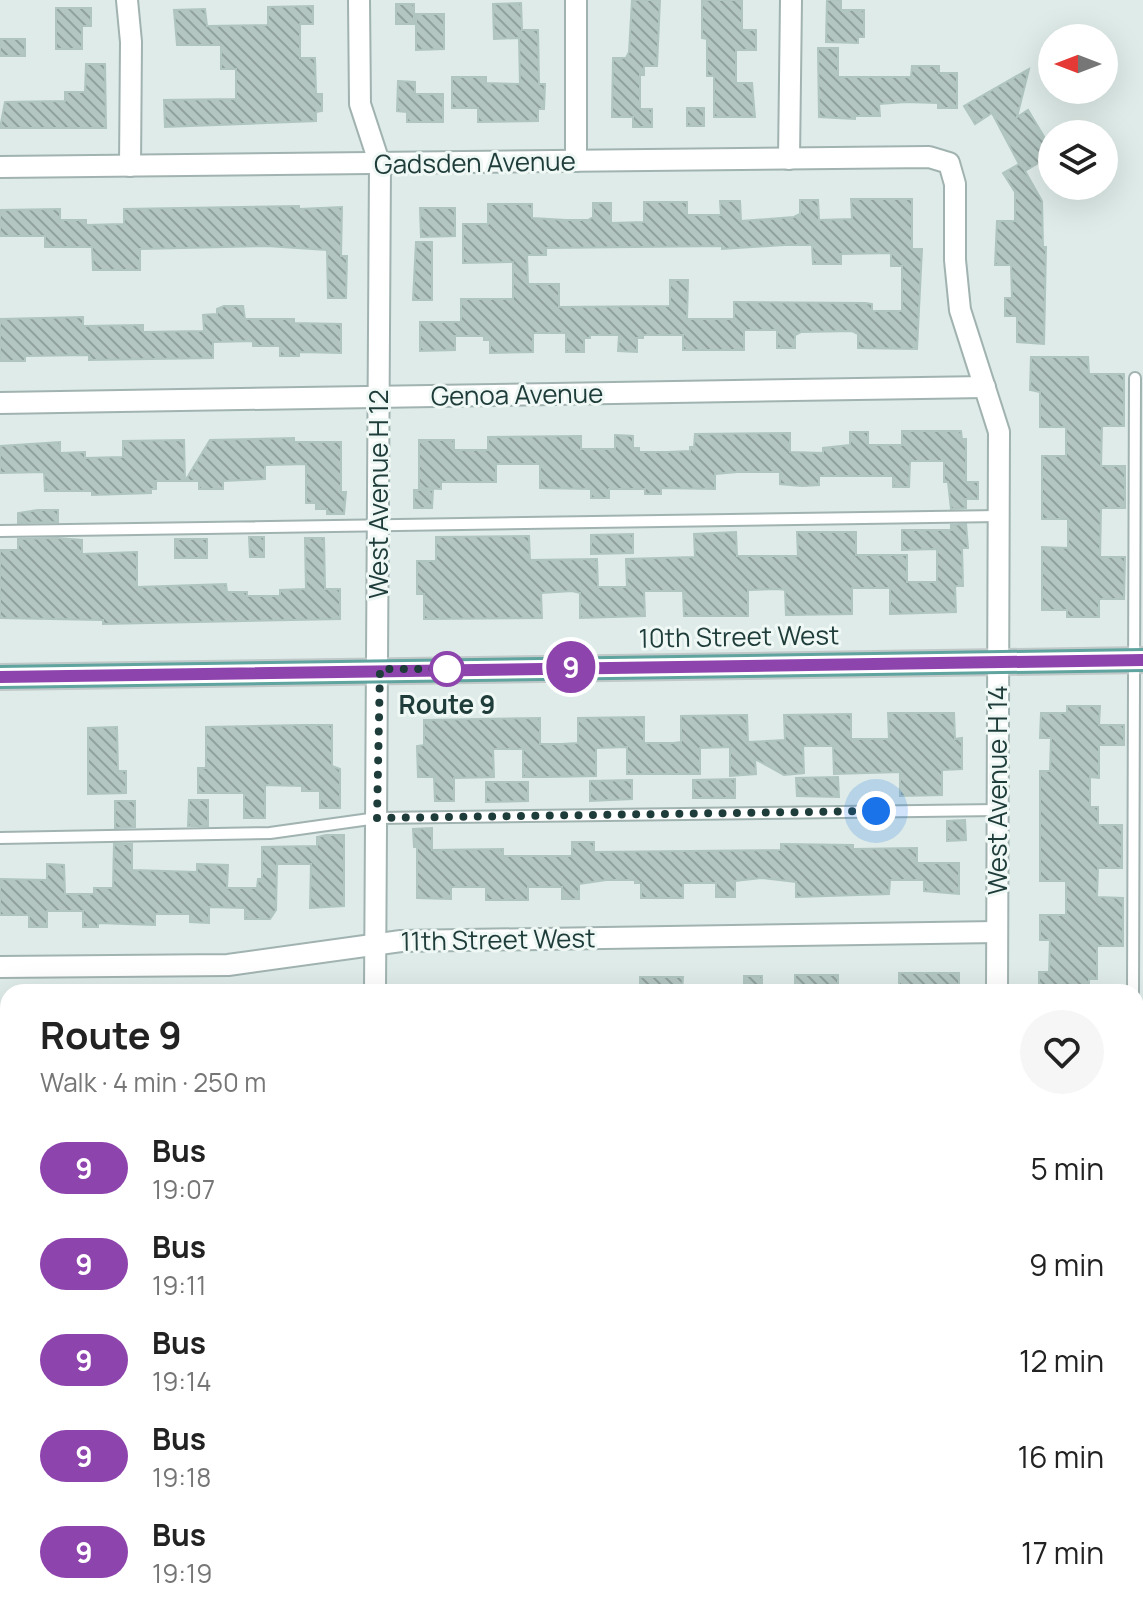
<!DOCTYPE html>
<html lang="en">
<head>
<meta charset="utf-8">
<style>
	body { margin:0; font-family:Manrope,sans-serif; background:#f6f6f6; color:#222; height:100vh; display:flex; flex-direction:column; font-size:30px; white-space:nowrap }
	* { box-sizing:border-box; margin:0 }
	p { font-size:26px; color:#767676 }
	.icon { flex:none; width:44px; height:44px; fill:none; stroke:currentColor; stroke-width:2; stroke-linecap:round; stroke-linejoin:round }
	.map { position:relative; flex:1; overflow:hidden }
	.details { position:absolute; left:0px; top:984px; width:1144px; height:634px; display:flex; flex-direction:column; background:#fff; border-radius:24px 24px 0 0; box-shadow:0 8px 32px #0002 }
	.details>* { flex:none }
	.badge { padding:0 16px; border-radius:26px; font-size:28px; line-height:52px }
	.needle { width:52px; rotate:270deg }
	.controls { position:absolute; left:1038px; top:24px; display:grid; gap:16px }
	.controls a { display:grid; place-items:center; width:80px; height:80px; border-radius:50%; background:#fff; box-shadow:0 8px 32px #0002; font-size:40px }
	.you { position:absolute; width:40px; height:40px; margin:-20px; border:6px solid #fff; border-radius:50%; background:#1a73e8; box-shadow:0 0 0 12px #1a73e833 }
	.map>.badge { position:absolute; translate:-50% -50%; box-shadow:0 0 0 4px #fff }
	.round { display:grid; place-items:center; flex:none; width:84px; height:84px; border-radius:42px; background:#f6f6f6 }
	.overview { display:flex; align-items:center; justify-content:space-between; height:136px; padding:0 40px }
	h1 { font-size:38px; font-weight:700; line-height:60px }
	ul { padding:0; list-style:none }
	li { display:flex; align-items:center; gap:24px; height:96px; padding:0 40px }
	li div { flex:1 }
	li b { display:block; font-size:30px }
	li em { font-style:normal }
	li .badge { min-width:88px; font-weight:700; text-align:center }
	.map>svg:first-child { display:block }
</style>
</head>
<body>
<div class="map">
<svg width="1143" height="1617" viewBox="0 0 1143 1617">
	<defs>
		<pattern id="building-back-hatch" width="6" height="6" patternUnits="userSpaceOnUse" patternTransform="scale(2)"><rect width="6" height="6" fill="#b3c6c1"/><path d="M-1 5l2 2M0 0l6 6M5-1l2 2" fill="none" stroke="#91a29e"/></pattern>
	</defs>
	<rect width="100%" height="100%" fill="#deebe8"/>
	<g fill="url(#building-back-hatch)" stroke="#b0c5c0" stroke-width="2" fill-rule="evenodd">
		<path d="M632,0h28l-3,66h-13v9h-4v34h12v18h-19v-10h-21l1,-59h13l3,-6z"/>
		<path d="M702,0h40v30h14v20h-20v33h16l3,34h-41v-41h-7v-37l-5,-1z"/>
		<path d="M827,0h14v10h23v27h-6v6l-32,-1z"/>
		<path d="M521,3l1,27h16l1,54h6l-1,25h-6v12l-60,1v-14h-26v-31h34v6l34,1 -1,-46 -25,1 -1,-35z"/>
		<rect x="396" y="4" width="18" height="20"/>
		<path d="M313,6v18h-13v34h15l1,36h6v17l-6,1v9l-151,6 -1,-27 72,-1v-30h-15v-24h-44l-3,-35 31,-1 2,17 61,-1v-18z"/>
		<path d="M56,8h35v18h-9v23h-26z"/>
		<path d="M416,14h28v35l-28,1z"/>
		<rect x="0" y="39" width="25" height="17"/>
		<path d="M818,48h20v29h73l1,-11h27v7h18v35h-19v-5l-32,-1 -27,2 1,12h-25v3l-36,-2z"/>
		<path d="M86,64h19l1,64h-106l5,-26 60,-1v-9h20z"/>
		<path d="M1029,69l-12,48 11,-7 24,40v5l-27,16 17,30 1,46h3l-2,97 -27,-2v-26h-12v-18h7l-1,-33h-16l2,-44h18v-29l-12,-19 16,-9 -27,-51 -17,11 -11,-18z"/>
		<path d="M398,81l17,1v12h28v28h-36v-10l-10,-1z"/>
		<rect x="687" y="108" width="17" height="18"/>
		<path d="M851,199h61v50h10l-5,100 -59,-1v-14l-6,-3 -51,1 -6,3v13h-18v-18h-33v20h-61v-15h-40v3h-6v14l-19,-1 1,-16h-29v3h-6v14h-18v-19h-33v19l-43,1v-13h-6v-4h-29v14l-35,1v-29h41v-23h52v-37l-50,1v-39h25v-20h44v14l34,2h22l5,-3v-14h18v20l33,-1v-20h43v13h34l-1,-14h20l1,20 53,-4 6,-3v-14h18l1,20 33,-1zM784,245h28l1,19h28v-10l50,-1v13h11v45h-30v-7l-6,-1 -132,-1v17h-47l1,-39h-18v26l-111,1v-23h-31l-1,-29h19v-7l176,-2v3z"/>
		<path d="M299,206v3l43,-2 -1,49h6l-1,42h-18l-1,-48 -60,-4 -127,3v21h-47l-1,-23h-47v-11h-45v-26l60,-1v11h26v5l38,-1v-15z"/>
		<path d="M420,208h35v28l-34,1z"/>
		<path d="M416,242h16v58h-19z"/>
		<path d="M224,306h19l2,13h49v4l47,1v29l-42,-1v4h-19v-10h-27v-5l-40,1v16l-124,2v-5l-64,1v5h-25v-42l83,-2v9l60,-1v7l61,-1 -1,-16 14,-1v-5z"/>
		<path d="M1031,357h57l1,17h35v52h-22l-1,40h24v42h-24l-1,49h25l-1,42h-25v18h-32v-7h-25v-63l26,1v-29h-26v-63h24v-29h-26v-35l-10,-2z"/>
		<path d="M902,431h59l1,8h4v43h12v17h-12v9l-15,1 -3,-27h-4v-21h-34l-1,26h-16v-11h-74v9l-17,1 -22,-2v-12h-43l-22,2v15l-54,-1v6h-16v-5h-36v9h-18v-9l-51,-1v-24h-44v18h-55v7l-22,-1v-48h35v10h34v-13l93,-1v13h34v-14l18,1v12h6v4h29l22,-1v-4h4l1,-13 95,-1v19l33,1v-5l27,-3v-13h18v13h34z"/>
		<path d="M294,438v4h47v50h5l-2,22h-17v-5h-11v-6h-10v-39l-41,1v14l-42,2v8h-24v-8h-14l25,-41z"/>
		<path d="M184,440l1,41h-29v8h-5v4l-59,2v-4h-47l-1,-19 -44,1v-27l60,-4v11l25,-1v6l38,-1v-16z"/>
		<path d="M414,490h19l-1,18h-18z"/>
		<path d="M38,510h20v12l-40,1v-10z"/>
		<path d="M966,524l2,24h-6l1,38h-8l1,26 -66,2v-26h-38v26l-66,1 -1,-25 -7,-1 -30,1v26h-64l-1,-25h-39l1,25 -65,2v-25l-8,-2 -31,2 1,25 -118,1v-25h-7v-33h19v-24l93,-1 1,24 67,-1 1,28h29l-1,-28 69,-2 -1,-23 42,-2 1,24h61l-1,-24h59v23h51v27h30v-33l-35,1v-20h49v-5z"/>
		<path d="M633,534v19l-42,1v-19z"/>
		<path d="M249,537h15v20h-14z"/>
		<path d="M58,538l24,2v14l55,-2v35l89,-3 1,8h20v4h33v-6l26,-1 -1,-51h19l1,51h15v30l-237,5v-4l-103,-2v-68h18v-11z"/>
		<rect x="175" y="539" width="32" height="19"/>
		<path d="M1067,706h33l-1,19h25v20h-25v33l-9,-1v30h8v18h24v43h-24l-1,29 26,1v48h-26v33h-8v8l-50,1v-16h10l1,-32h-10v-25h26v-34h-26v-110h10l1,-33h-11l1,-25h26z"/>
		<path d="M888,713h66l1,26 7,-1v31l-20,1v25l-42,1v-24l-66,2 -1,-28h-30l1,27 -20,2 -29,-16 1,15 -26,2v-29l-30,1v26h-73v-27l-31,1v28l-50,1h-23v-28h-30l1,28 -40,1v23h-19l-1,-24h-16l-1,-31 7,-1v-25l116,-2v26h22l16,-1v-25l66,-1v26h30l7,-1v-26l66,-1 1,27 37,-2 -1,-25 67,-1v25h38z"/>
		<path d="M303,725h29v41l8,3v39h-20v-17h-18v-5l-37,-1v33h-21v-25h-46v-25h8v-41z"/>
		<path d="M117,727l1,44h8v22l-38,1v-66z"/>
		<path d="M838,777l1,20 -42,-1 -1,-18z"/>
		<path d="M735,779v19h-42v-18z"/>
		<path d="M632,780v19l-42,2v-20z"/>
		<path d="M486,782h42v19l-42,1z"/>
		<path d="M189,800h19v26h-20z"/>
		<path d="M115,801h20v26l-20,1z"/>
		<path d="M965,820l1,20 -19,1v-20z"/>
		<path d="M432,828v22l71,-1v7h69v-14h22v10l187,-2v-6l72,1v4l64,-1v15h42v31l-35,-3v-11h-34l-1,14 -93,3v-15l-35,-4 -26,3v16h-19v-14h-33v15h-42v-15h-6v-3h-29l-27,4v15h-17v-12h-34v13h-42v-13h-35v12l-34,-1v-51h-3l-1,-18z"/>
		<path d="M326,835h18v71l-34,2 1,-44h-34l-1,46 -6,9h-25v-11l-36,-1v16l-19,-1v-8h-35v11l-57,-2v4h-15v-16h-36v16h-18v-12h-29v-36l47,1v-16l17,1 1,29h29v-6h19l1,-44h18v26l65,2v-8l31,1 -1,23h30l1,-9h4v-32l55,-1v-9z"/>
		<rect x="899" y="973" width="60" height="19"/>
		<rect x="795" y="975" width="43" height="17"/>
		<rect x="744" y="976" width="18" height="16"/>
		<path d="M640,977h43l-1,15h-42z"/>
	</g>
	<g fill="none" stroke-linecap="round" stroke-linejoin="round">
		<defs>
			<g id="lane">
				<path d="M0,531l999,-15"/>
				<path d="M0,838l270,-5 107,-15 621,-8"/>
				<path d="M1133,992l2,-614"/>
				<path d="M1136,1139l7,58"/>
			</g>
			<g id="street">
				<path d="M127,0l4,42 -1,124"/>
				<path d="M359,0l1,104 20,61 -5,827"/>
				<path d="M789,159l2,-159"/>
				<path d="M576,161v-161"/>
				<path d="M0,167l929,-10 20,6 6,21v76l5,50 39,122 -2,560"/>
				<path d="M0,403l985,-16"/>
				<path d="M0,967l228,-2 173,-24 596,-9"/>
				<path d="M0,1226h8"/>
				<path d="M1136,1386l7,4"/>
				<path d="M0,1459h8"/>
				<path d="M923,1610l5,7"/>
				<path d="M137,1617v-7"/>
				<path d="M383,1617l1,-7"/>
				<path d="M795,1617l5,-7"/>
			</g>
			<path id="primary" d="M0,677l1143,-17"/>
		</defs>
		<use href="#lane" stroke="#a1b3b0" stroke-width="14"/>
		<use href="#street" stroke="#a1b3b0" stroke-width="24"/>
		<use href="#primary" stroke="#c0c8c8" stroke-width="28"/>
		<use href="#lane" stroke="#fff" stroke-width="10"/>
		<use href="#street" stroke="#fff" stroke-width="20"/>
		<use href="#primary" stroke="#5fa49e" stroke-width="24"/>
	</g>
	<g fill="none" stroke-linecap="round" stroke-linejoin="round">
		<defs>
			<path id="line" d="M0,677l1143,-17"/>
		</defs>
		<use href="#line" stroke="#fff" stroke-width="18"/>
		<use href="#line" stroke="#8e44ad" stroke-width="12"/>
		<path stroke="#1e3c39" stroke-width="8" stroke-dasharray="0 14.4" d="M447,669h-67l-3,149 499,-7"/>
	</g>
	<circle fill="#fff" stroke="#8e44ad" stroke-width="4" cx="447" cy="669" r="16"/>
	<g text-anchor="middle" stroke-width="6" stroke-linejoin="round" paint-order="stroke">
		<g font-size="26" fill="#1e3c39" stroke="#eff8f5">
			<text transform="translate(475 163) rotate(-1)" y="9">Gadsden Avenue</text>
			<text transform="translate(517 395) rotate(-1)" y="9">Genoa Avenue</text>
			<text transform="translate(379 494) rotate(-90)" y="9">West Avenue H 12</text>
			<text transform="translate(739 637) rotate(-1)" y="9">10th Street West</text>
			<text transform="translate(998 790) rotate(-90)" y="9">West Avenue H 14</text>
			<text transform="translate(498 940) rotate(-1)" y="9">11th Street West</text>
		</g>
		<g font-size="26" font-weight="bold" fill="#1e3c39" stroke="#eff8f5">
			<text x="447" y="714">Route 9</text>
		</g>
	</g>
</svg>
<div class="controls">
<a><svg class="needle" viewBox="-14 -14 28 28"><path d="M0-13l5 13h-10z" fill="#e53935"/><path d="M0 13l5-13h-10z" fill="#767676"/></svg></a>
<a><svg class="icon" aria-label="layers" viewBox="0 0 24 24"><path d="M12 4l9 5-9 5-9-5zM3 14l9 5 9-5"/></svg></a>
</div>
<div class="you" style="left:876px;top:811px"></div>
<b class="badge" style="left:571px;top:667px;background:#8e44ad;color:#fff">9</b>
<section class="details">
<div class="overview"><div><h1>Route 9</h1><p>Walk · 4 min · 250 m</p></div><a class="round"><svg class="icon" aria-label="heart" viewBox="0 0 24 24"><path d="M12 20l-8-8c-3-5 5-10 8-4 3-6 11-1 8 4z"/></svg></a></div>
<ul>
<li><span class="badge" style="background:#8e44ad;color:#fff">9</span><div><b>Bus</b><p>19:07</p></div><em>5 min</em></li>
<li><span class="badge" style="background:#8e44ad;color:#fff">9</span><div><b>Bus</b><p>19:11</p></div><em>9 min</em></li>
<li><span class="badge" style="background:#8e44ad;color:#fff">9</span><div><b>Bus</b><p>19:14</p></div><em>12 min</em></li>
<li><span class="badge" style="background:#8e44ad;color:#fff">9</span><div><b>Bus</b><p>19:18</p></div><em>16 min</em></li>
<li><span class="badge" style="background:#8e44ad;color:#fff">9</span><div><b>Bus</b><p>19:19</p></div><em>17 min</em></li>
</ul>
</section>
</div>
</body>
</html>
